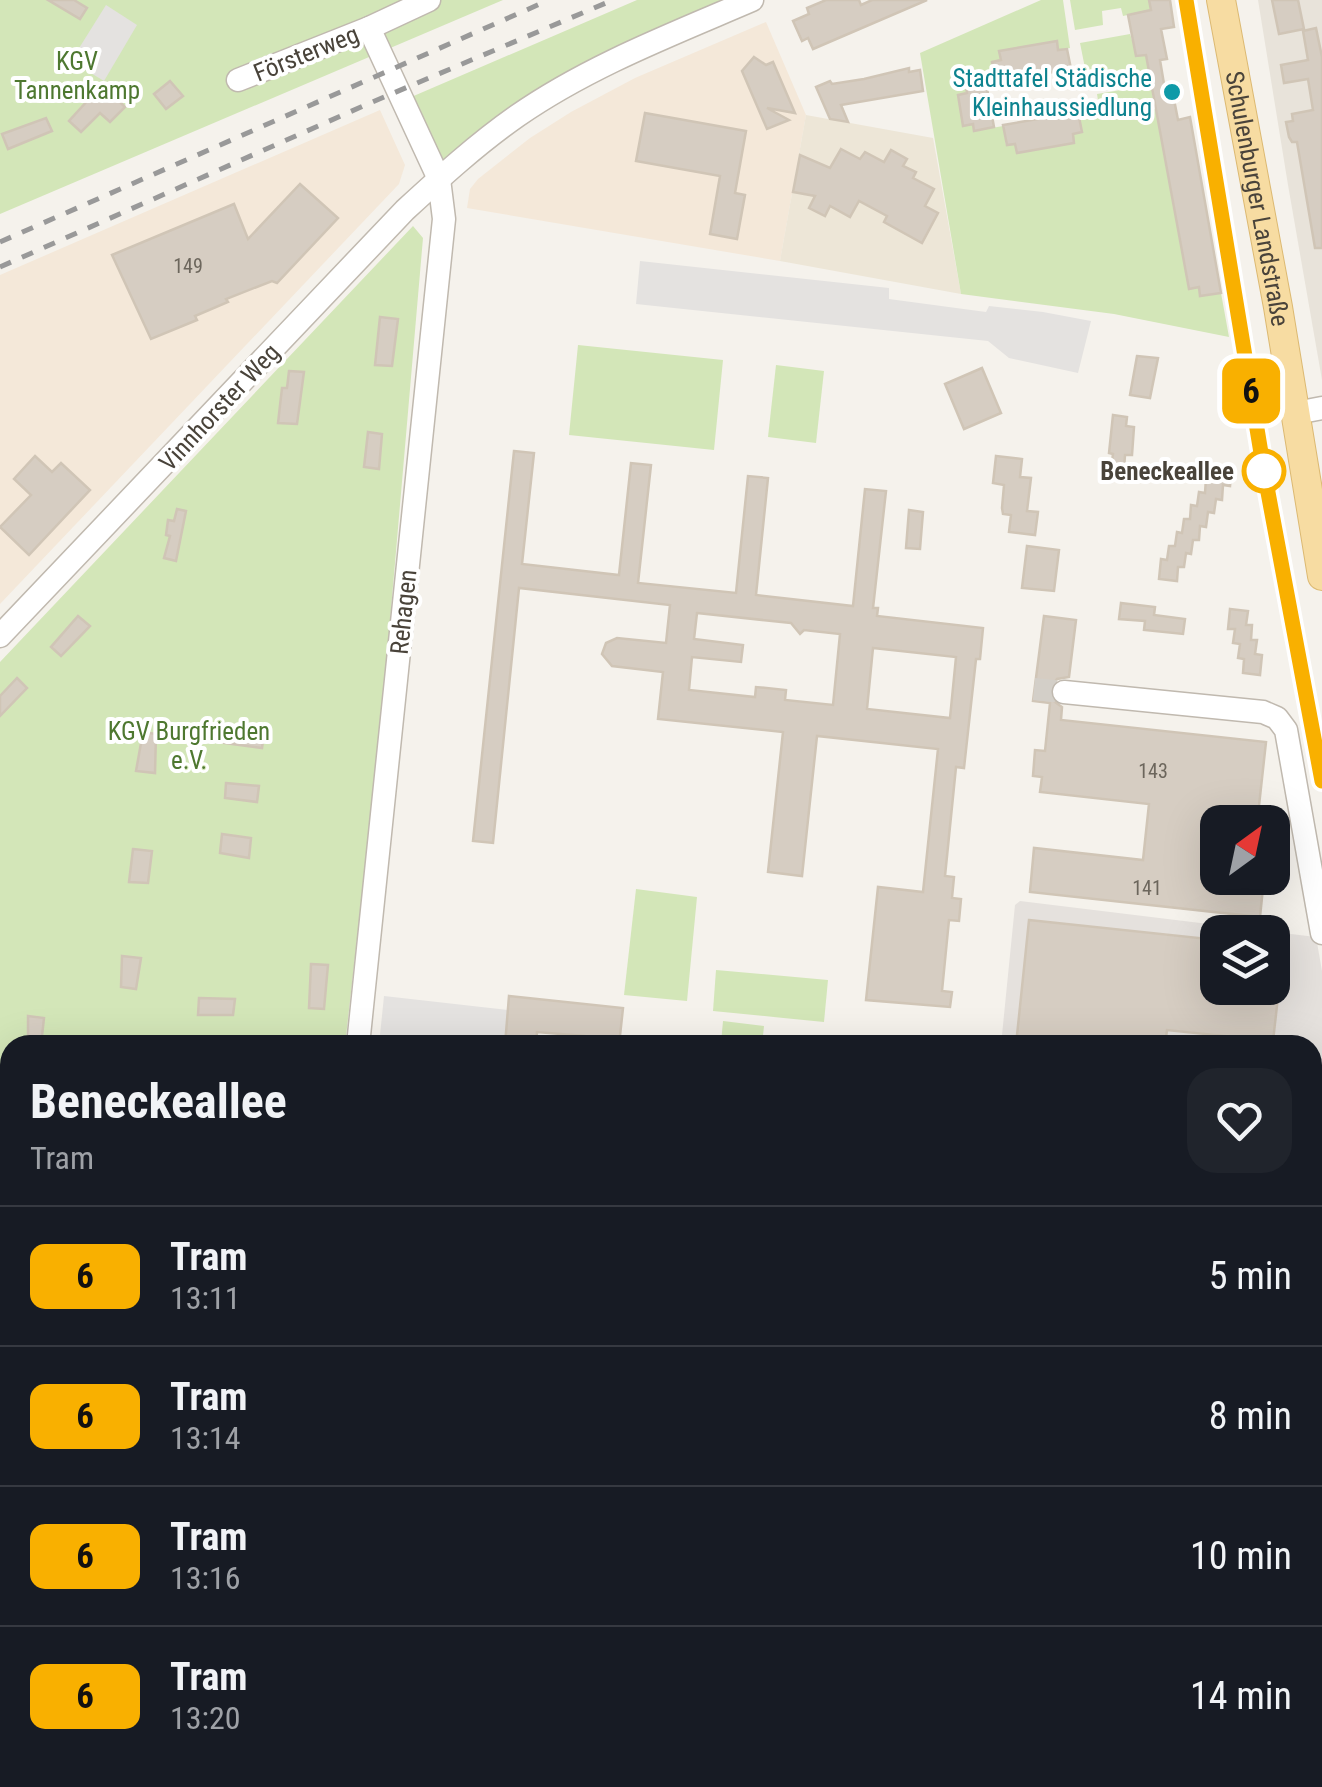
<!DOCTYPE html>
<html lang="en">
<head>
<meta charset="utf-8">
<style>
	body { margin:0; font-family:"Roboto Condensed",sans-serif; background:#20242c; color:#f1f3f6; height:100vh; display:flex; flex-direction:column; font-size:38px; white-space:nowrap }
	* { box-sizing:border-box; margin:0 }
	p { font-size:32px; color:#9ea1a6 }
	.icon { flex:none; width:55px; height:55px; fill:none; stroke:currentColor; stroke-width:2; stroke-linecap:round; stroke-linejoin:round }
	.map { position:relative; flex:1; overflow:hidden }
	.side { position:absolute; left:0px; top:1035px; width:1322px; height:752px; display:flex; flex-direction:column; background:#171b24; border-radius:30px 30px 0 0; box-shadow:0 10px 40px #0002 }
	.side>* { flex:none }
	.badge { padding:0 20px; border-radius:15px; font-size:35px; line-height:65px }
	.needle { width:65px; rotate:33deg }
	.fabs { position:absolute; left:1200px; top:805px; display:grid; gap:20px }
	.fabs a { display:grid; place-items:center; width:90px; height:90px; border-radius:20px; background:#171b24; box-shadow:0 10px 40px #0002; font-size:50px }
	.map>.badge { position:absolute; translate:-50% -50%; box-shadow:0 0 0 5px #fff }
	.round { display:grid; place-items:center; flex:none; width:105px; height:105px; border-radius:30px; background:#20242c }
	.overview { display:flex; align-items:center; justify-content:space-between; height:170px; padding:0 30px }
	h1 { font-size:48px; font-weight:700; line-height:75px }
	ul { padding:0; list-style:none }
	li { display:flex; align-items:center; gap:30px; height:140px; padding:0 30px; border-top:2px solid #363941 }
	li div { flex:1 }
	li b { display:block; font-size:38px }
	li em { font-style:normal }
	li .badge { min-width:110px; font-weight:700; text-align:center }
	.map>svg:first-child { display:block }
</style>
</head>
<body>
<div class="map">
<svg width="1322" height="1787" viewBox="0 0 1322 1787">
	<rect width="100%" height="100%" fill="#f5f2ec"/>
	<path fill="#e8e3da" d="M1258,0h64v380l-34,-195z"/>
	<g fill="#f4e8d9">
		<path d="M766,22l40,93 -26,146 -313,-53 3,-19 8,-10 52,-41 41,-26 64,-34z"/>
		<path d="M380,110l25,55 -6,19 -399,420v-329z"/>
	</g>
	<path fill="#e5e1dd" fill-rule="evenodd" d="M1020,901l296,36 6,34v724l-8,92h-1023l1,-9h1020v-733h-311l14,-140zM1218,932h54v56h-54z"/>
	<path fill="#ede6d7" d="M806,115l127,23 28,156 -181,-33z"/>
	<g fill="#d3e6b8">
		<path d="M0,0h503l-503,214z"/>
		<path d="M637,0h115l-106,46 -207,133 -37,-78z"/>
		<path d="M1041,0h22l7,48 -12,2 -2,-9 -9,1 1,10 -14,2 -2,-9 -9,2 2,9 -16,-7 -9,2 1,9 -9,2 3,19 -28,5v7l-9,2 1,8 10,-1 -6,23 10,-1 2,7 28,-5 3,19 9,-1 3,9 45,-18 2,10 9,-2 -1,-9 9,-2 -4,-20 5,-1 1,5 16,-3 -3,-19 54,-9 2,13 -9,2 2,10 9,-1 2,7 12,-2 21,175 9,-2 2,9 20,-3 8,44 -115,-23 -153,-20 -41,-241z"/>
		<path d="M1070,0h79l2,10 -28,6 -2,-8 -19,3 1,14 -28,5z"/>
		<path d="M1130,34l2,6 11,-2 5,32 -61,8 -7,-35z"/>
		<path d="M413,226l10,12 -43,499 -35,308h-335v627l-7,-11 -3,22v-1021z"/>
		<path d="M578,345l145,15 -9,90 -145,-15z"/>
		<path d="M776,365l48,6 -8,72 -48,-6z"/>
		<path d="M636,889l61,8 -10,104 -63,-6z"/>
		<path d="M716,970l112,10 -4,42 -111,-11z"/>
		<path d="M723,1021l41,5 -2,19 -41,-2z"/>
		<path d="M10,1750v28h243l-1,9h-245z"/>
	</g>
	<g fill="#e4e2e0">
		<path d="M106,5l31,20 -33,56 -33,-20z"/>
		<path d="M640,261l249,27v11l97,13 3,-6 54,6 48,9 -13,52 -69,-15 -21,-17 -352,-37z"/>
		<path d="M384,996l124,14 -3,35h-126z"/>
	</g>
	<g fill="#d6cdc2" stroke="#d0c5b6" stroke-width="2.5" fill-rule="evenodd">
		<path d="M48,0h26l13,8 -7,11z"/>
		<path d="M826,0h33l2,5 11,-5h55l-114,49 -5,-11 -6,3 -9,-20 16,-7 -2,-6z"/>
		<path d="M1149,0h21l4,27 -13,2 6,30 -7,1 5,30 7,-1 6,31 12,-3 31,176 -21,3 -1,-9 -10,2 -43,-234 -10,1 -8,-41 23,-5z"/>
		<path d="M1272,0h26l6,29 -25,5z"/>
		<path d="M1316,28l6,29v191h-7l-18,-106h-5l-3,-5 -3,-15 7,-1 -1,-7 21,-4 -5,-31 -24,4 -3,-18 27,-5 -5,-29z"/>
		<path d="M1057,41l1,9 9,-1 4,20 -76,13 -3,-20 9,-2 -2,-9z"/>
		<path d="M754,57l12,8 7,-3 22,51 -28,-5 22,12 -22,9 -25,-58z"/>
		<path d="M909,68v4l11,-2 3,21 -82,14 7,17 -18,-3 -14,-32 14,-6 2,3 32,-5z"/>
		<path d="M170,81l13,15 -17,13 -12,-15z"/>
		<path d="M986,83l8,44 -20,4 -1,-7 -10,2 -5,-31 9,-2 -1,-7z"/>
		<path d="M109,91l16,16 -15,15 -10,-9 -19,19 -12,-11 20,-22 3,3 10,-10 4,3z"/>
		<path d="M1078,112l4,20 -9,2 1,9 -57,10 -2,-9 -8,1 -4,-20z"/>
		<path d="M645,113l101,18 -11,62 10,2 -8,44 -27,-5 10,-58 -84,-15z"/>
		<path d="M46,118l6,13 -44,18 -6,-15z"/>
		<path d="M841,149l19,10 5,-7 19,10 7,-12 16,9 -4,7 13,6 -3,6 21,11 -9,17 13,7 -16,30 -38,-21 3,-6 -28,-15 -9,16 -20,-11 -5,10 -16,-8 6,-12 -22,-4 7,-37 30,13z"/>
		<path d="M300,184l38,34 -61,65 -5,-2 -46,18 2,3 -33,14 2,4 -46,19 -39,-84 122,-51 14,35z"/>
		<path d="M380,317l18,2 -6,47 -17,-1z"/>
		<path d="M1137,356l21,2 -8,40 -20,-3z"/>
		<path d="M982,368l19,45 -37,16 -19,-45z"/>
		<path d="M289,371l15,1 -7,52 -19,-1 4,-35h5z"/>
		<path d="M1113,415l14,2 -1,9 8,1 -2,28h-7l-1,15 -13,-1 2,-15 -4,-1z"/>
		<path d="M368,432l14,2 -3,35 -15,-2z"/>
		<path d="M514,451l20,2 -12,111 97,11 12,-112 20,2 -13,118 98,10 12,-117 20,2 -12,117 97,11 12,-117 21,2 -13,117h5l-1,8 106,12 -3,31h-4l-12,109 -8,-1 -11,109 9,1 -2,21 9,1 -2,22 -10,-1 -7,71 10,1 -2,15 -84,-7 12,-113 45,5 15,-143 -121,-13 -15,140 -34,-4 15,-140 -125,-13 5,-47 -51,-6 -10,-12 4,-11 11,-5 49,5 4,-38 -151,-17 -26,255 -20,-2zM697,613l94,10 9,11 4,-4 36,4 -7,71 -48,-5 1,-10 -30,-3 -1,10 -66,-7 3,-33 49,5 2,-17 -49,-6zM873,648l83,9 -6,61 -83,-9z"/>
		<path d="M35,456l17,16 9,-9 29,27 -61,65 -29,-28 31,-32 -17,-16z"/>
		<path d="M996,456l26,3 -2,18 11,1 -4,33 11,1 -3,23 -26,-3 2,-17 -8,-1 -1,-6 2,-23 -11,-2z"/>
		<path d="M1213,465l19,2 -2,19 -7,-1 -1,15 -6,-1 -2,14 -6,-1 -2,15 -6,-1 -1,14h-6l-2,14 -5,-1 -2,14h-6l-1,14 -18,-2 2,-20 6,1 2,-14h6l2,-14 5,1 2,-14h6l1,-14 6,1 2,-14 6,1 1,-15 6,1z"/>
		<path d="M177,509l9,2 -10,50 -12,-3 6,-22 -4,-1 2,-15 6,1z"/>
		<path d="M909,510l14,2 -3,37 -14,-1z"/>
		<path d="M1027,546l32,4 -5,41 -32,-3z"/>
		<path d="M1121,603l34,4 -1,8 31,4 -2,15 -39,-4 1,-9 -26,-2z"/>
		<path d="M1230,609l18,2 -2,14h6l-1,15h6l-2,14 7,1 -2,20 -17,-2 1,-14 -6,-1 2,-14 -7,-1 2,-14h-7z"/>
		<path d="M78,616l12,10 -29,30 -10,-9z"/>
		<path d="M1044,616l32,4 -7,57 -12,2 -8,11 2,9 11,8 -1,13 205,22 -8,73 -40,-4v67h46l-4,39 -230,-25 4,-44 109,12 6,-56 -109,-12 2,-15 -9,-1 2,-26 10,1 5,-48 -17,-2z"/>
		<path d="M17,678l10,10 -27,28v-20z"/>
		<path d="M225,726l39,8 -2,14 -38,-5z"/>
		<path d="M143,732l13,2 -1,39 -19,-2z"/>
		<path d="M226,783l33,3 -2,16 -32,-4z"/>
		<path d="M222,834l29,4 -2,20 -29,-5z"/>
		<path d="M133,849l19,2 -4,32 -19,-1z"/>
		<path d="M1029,920l189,20v48h61l-6,53 -106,-11 -2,15h-149z"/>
		<path d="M122,956l19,2 -5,31 -15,-2z"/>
		<path d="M311,964l17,1 -4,44 -15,-1z"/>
		<path d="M509,996l114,12 -4,37h-36l1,-9 -47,-4 -1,13h-31z"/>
		<path d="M199,998l36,1 -2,16h-35z"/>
		<path d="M28,1016l16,2 -3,27h-13z"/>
	</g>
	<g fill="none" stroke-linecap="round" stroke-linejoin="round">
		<path stroke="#d3cfc8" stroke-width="22" stroke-dasharray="22 11" stroke-linecap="butt" d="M1034,689l30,3"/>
		<defs>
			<g id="minor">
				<path d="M238,80l131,-52 60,-28"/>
				<path d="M1296,413l26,-5"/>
				<path d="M0,636l405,-426c36,-33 72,-66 112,-94 72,-50 156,-82 235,-116"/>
				<path d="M1064,692l199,20 14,6 9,12 36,203"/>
				<path d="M358,1045l86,-826 -5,-40 -70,-151"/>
				<path d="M949,1778l95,9"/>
				<path d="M278,1787l1,-9"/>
				<path d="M641,1787l1,-9"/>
			</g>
			<g id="major">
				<path id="s1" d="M1221,0l57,307 44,269"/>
			</g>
		</defs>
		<use href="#minor" stroke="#c0b9af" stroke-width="25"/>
		<use href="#major" stroke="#dcb972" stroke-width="30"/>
		<use href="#minor" stroke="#fff" stroke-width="22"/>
		<use href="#major" stroke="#f7dca2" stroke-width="28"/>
		<path stroke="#999" stroke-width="2.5" d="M1186,0l78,471 58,310"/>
		<g stroke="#999" stroke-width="5" stroke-dasharray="12 12" stroke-linecap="butt">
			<path d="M0,242l549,-242"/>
			<path d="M0,267l370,-164 243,-103"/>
		</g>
	</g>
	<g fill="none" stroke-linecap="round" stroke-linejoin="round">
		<defs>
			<path id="line" d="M1186,0l78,471 58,310"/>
		</defs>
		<use href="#line" stroke="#fff" stroke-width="22"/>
		<use href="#line" stroke="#f9b000" stroke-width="15"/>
	</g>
	<circle fill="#0f9aa8" stroke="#fff" stroke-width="4" cx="1172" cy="92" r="10"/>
	<circle fill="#fff" stroke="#f9b000" stroke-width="5" cx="1264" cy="471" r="20"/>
	<g text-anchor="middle" stroke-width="8" stroke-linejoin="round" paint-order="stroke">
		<g font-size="20" fill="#6c665c">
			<text x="188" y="273">149</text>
			<text x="1153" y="778">143</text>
			<text x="1147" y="895">141</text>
		</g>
		<g font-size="25" fill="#49433a" stroke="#fff">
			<text transform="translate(306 53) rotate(-22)" y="9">Försterweg</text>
			<text dy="9" stroke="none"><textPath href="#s1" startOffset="202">Schulenburger Landstraße</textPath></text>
			<text transform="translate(219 407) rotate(-47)" y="9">Vinnhorster Weg</text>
			<text transform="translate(403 612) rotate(-84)" y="9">Rehagen</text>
		</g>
		<g font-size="25" fill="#4e7830" stroke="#fff">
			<text x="77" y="70">KGV<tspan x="77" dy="29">Tannenkamp</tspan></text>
			<text x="189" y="740">KGV Burgfrieden<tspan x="189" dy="29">e.V.</tspan></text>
		</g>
		<g font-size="25" fill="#0d838f" stroke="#fff" text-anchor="end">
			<text x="1152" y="87">Stadttafel Städische<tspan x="1152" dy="29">Kleinhaussiedlung</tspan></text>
		</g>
		<g font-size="25" font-weight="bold" fill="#49433a" stroke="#fff" text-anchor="end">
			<text x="1234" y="480">Beneckeallee</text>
		</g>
	</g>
</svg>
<div class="fabs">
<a><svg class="needle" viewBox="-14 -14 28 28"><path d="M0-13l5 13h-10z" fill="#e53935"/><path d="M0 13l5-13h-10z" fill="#9ea1a6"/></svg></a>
<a><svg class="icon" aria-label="layers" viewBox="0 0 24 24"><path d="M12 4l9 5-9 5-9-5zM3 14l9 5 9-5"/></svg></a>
</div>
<b class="badge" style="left:1251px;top:391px;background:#f9b000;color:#111">6</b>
<section class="side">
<div class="overview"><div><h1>Beneckeallee</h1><p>Tram</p></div><a class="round"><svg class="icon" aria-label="heart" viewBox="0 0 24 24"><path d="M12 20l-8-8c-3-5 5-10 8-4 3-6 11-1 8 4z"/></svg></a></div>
<ul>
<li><span class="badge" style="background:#f9b000;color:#111">6</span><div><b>Tram</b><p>13:11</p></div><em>5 min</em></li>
<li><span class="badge" style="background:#f9b000;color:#111">6</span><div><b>Tram</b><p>13:14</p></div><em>8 min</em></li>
<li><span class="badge" style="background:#f9b000;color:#111">6</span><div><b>Tram</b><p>13:16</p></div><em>10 min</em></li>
<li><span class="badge" style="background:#f9b000;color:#111">6</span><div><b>Tram</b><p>13:20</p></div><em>14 min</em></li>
</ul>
</section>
</div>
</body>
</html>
